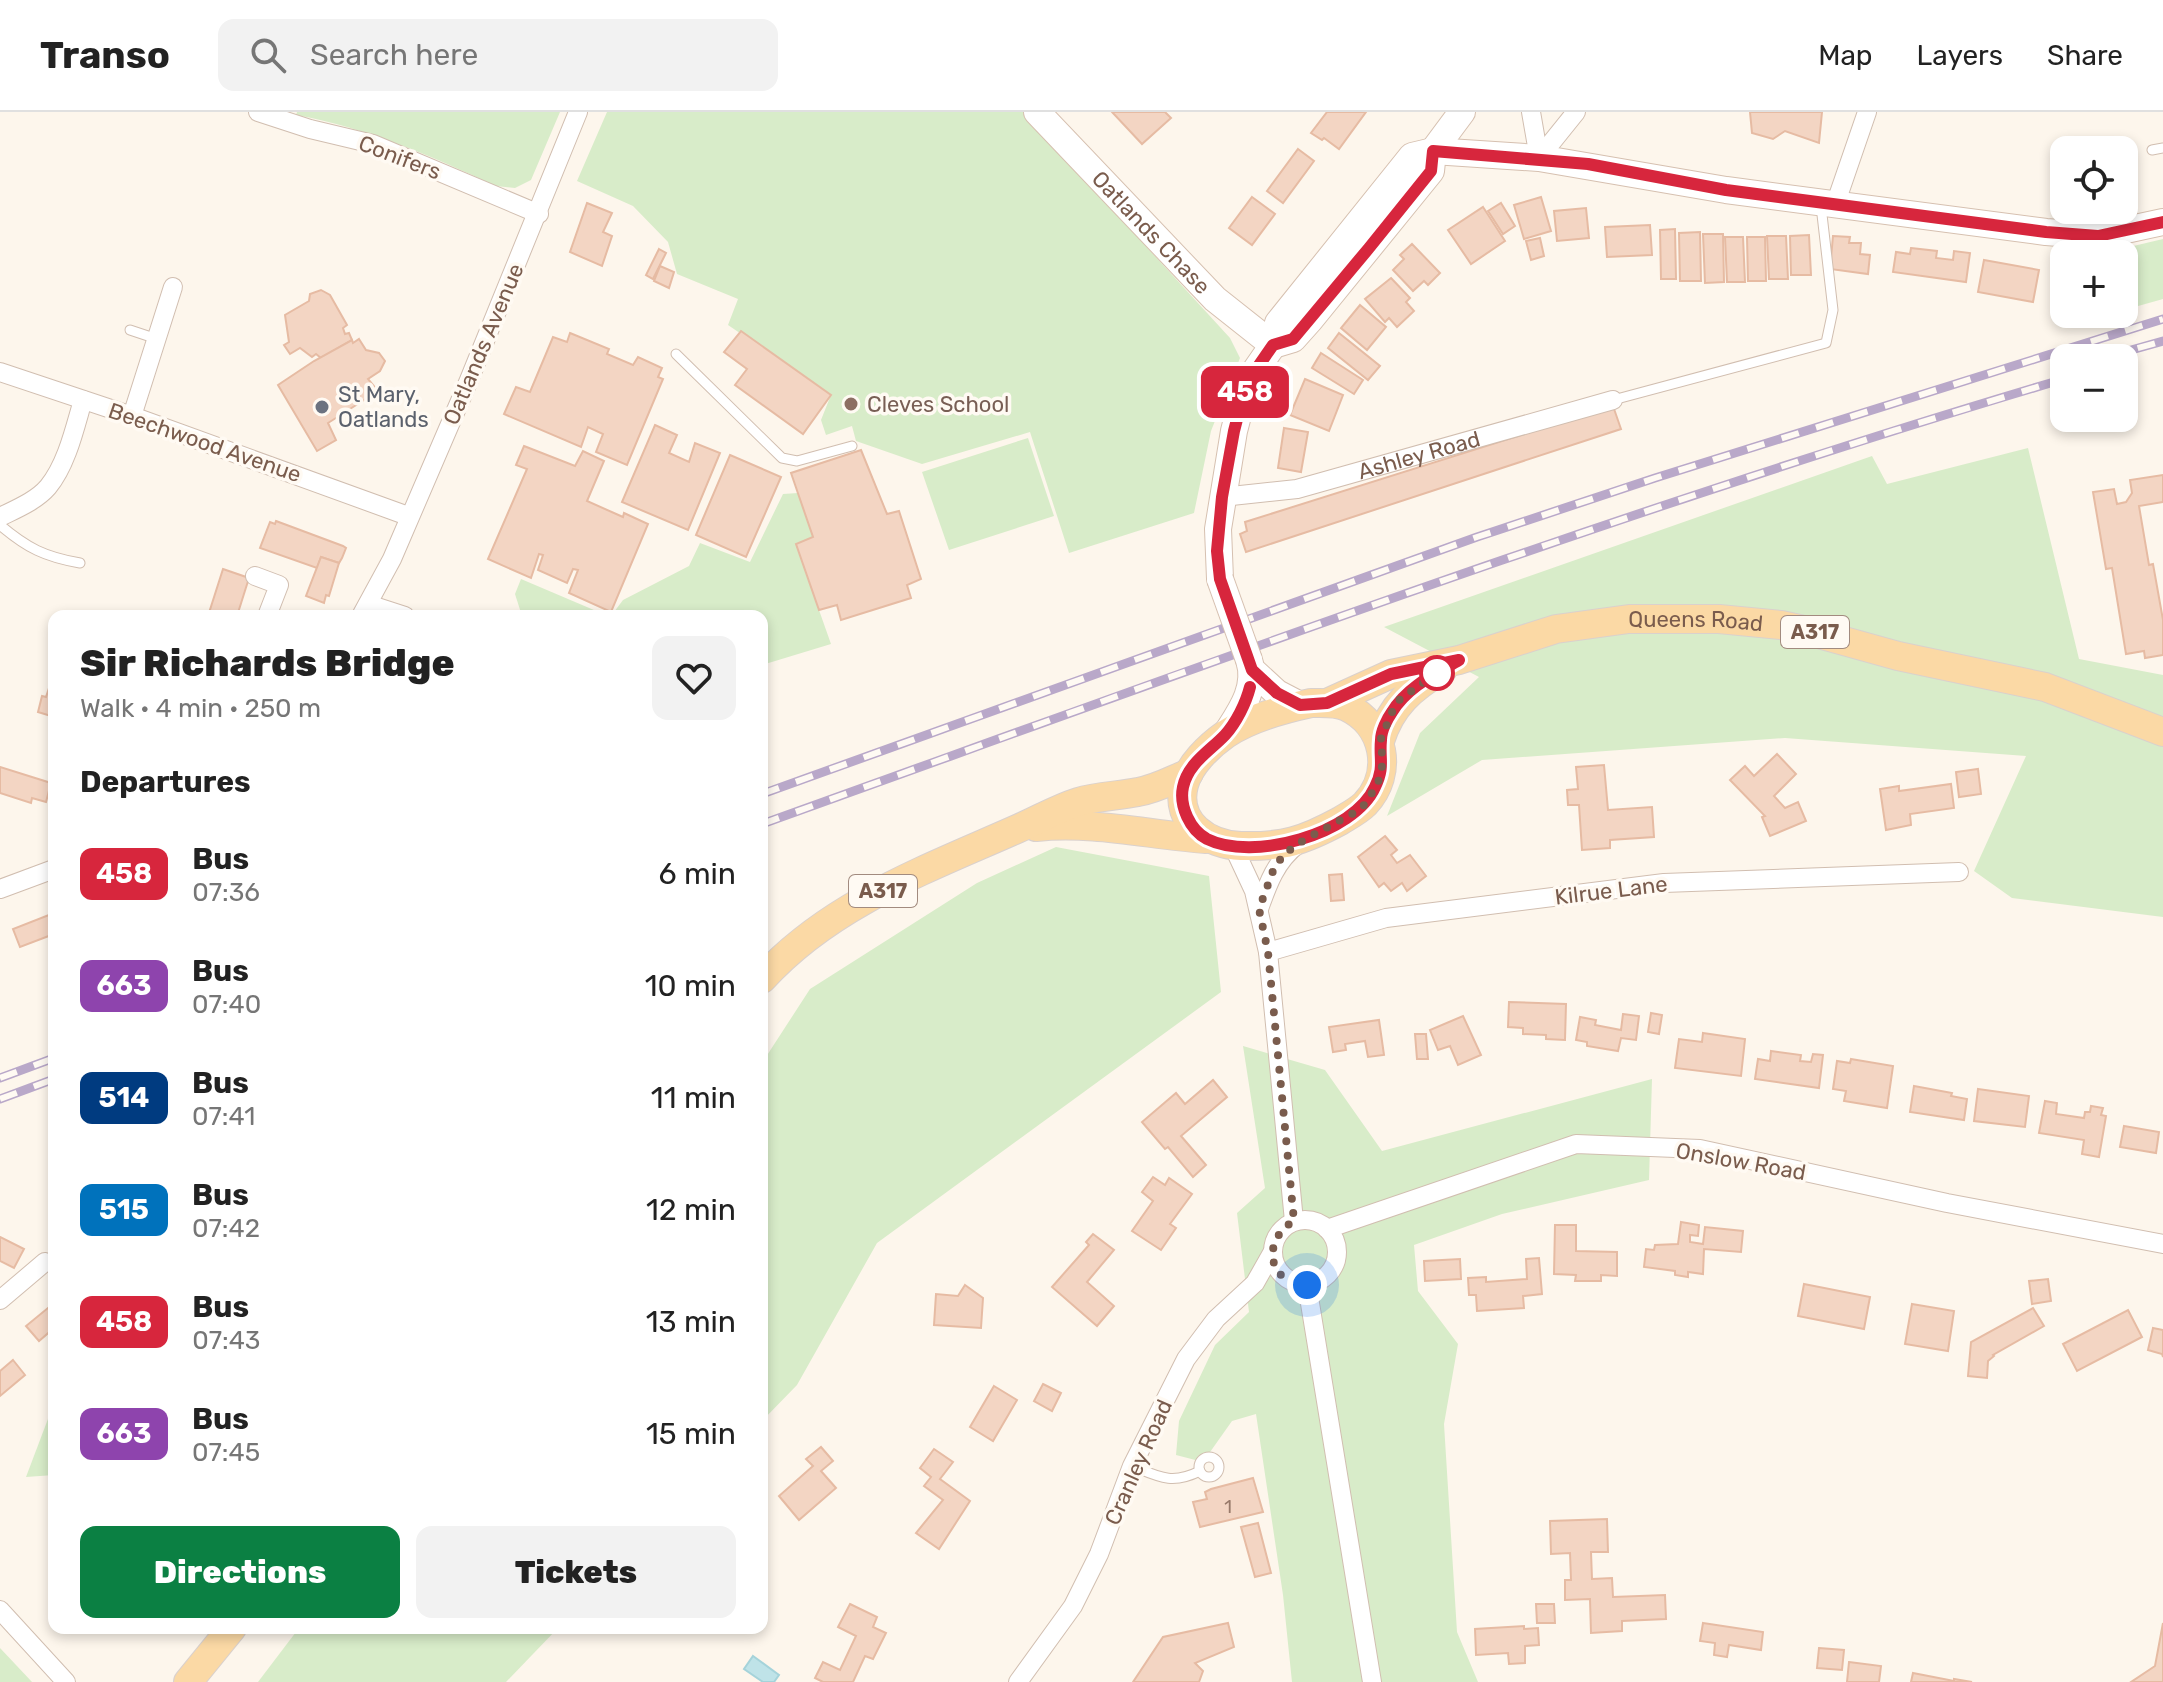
<!DOCTYPE html>
<html lang="en">
<head>
<meta charset="utf-8">
<style>
	body { margin:0; font-family:Rubik,sans-serif; background:#f2f2f2; color:#222; height:100vh; display:flex; flex-direction:column; font-size:30px; white-space:nowrap }
	* { box-sizing:border-box; margin:0 }
	p { font-size:26px; color:#767676 }
	.icon { flex:none; width:44px; height:44px; fill:none; stroke:currentColor; stroke-width:2; stroke-linecap:round; stroke-linejoin:round }
	.map { position:relative; flex:1; overflow:hidden }
	.panel { position:absolute; left:48px; top:498px; width:720px; height:1024px; display:flex; flex-direction:column; background:#fff; border-radius:16px; box-shadow:0 4px 12px #0003 }
	.panel>* { flex:none }
	.badge { padding:0 16px; border-radius:12px; font-size:28px; line-height:52px }
	.fabs { position:absolute; left:2050px; top:24px; display:grid; gap:16px }
	.fabs a { display:grid; place-items:center; width:88px; height:88px; border-radius:16px; background:#fff; box-shadow:0 4px 12px #0003; font-size:40px }
	.you { position:absolute; width:40px; height:40px; margin:-20px; border:6px solid #fff; border-radius:50%; background:#1a73e8; box-shadow:0 0 0 12px #1a73e833 }
	.map>.badge { position:absolute; translate:-50% -50%; box-shadow:0 0 0 4px #fff }
	h2 { padding:0 32px; font-size:30px; line-height:72px }
	.round { display:grid; place-items:center; flex:none; width:84px; height:84px; border-radius:16px; background:#f2f2f2 }
	.summary { display:flex; align-items:center; justify-content:space-between; height:136px; padding:0 32px }
	h1 { font-size:38px; font-weight:800; line-height:60px }
	.button { display:flex; gap:16px; margin-top:auto; padding:16px 32px }
	.button a { flex:1; height:92px; border-radius:16px; background:#0b8043; color:#fff; font-size:32px; font-weight:800; line-height:92px; text-align:center }
	.button a+a { background:#f2f2f2; color:#222 }
	ul { padding:0; list-style:none }
	li { display:flex; align-items:center; gap:24px; height:112px; padding:0 32px }
	li div { flex:1 }
	li b { display:block; font-size:30px }
	li em { font-style:normal }
	li .badge { min-width:88px; font-weight:700; text-align:center }
	header { display:flex; align-items:center; gap:48px; box-sizing:border-box; height:112px; padding:0 40px; background:#fff; border-bottom:2px solid #e0e0e0 }
	header strong { font-size:38px }
	nav { display:flex; gap:44px; margin-inline-start:auto; font-size:28px }
	.search { width:560px; height:72px; background:#f2f2f2; display:flex; align-items:center; gap:20px; box-sizing:border-box; padding:0 28px; border-radius:16px; color:#767676; font-size:30px }
	.map>svg:first-child { display:block }
</style>
</head>
<body>
<header>
<strong>Transo</strong>
<div class="search"><svg class="icon" aria-label="search" viewBox="0 0 24 24"><circle cx="10" cy="10" r="6"/><path d="M15 15l6 6"/></svg>Search here</div>
<nav><a>Map</a><a>Layers</a><a>Share</a></nav>
</header>
<div class="map">
<svg width="2163" height="1570" viewBox="0 0 2163 1570">
	<rect width="100%" height="100%" fill="#fdf6ec"/>
	<g fill="#d8ecc9">
		<path d="M297,0h263l-29,68 -16,8 -19,-2c-65,-30 -129,-58 -200,-71z"/>
		<path d="M607,0h416l207,226 10,20 -29,73 -17,82 -125,40 -39,-121 -108,32 -66,-23 -4,-15 -26,9 -5,-15 10,-25 -103,-70 10,-26 -61,-25 -9,-32 -35,-36 -56,-25z"/>
		<path d="M2163,127v60l-39,11 1,-62z"/>
		<path d="M1028,326l26,78 -105,34 -27,-78z"/>
		<path d="M2028,336l51,211 84,16v242l-151,-19 -38,-27 52,-115 -241,-18 -303,22 -95,56 33,-83 59,-56 -95,-50 488,-171 15,28z"/>
		<path d="M798,381l15,44 -17,8 35,99 -69,21v-49h-151l12,-16 66,-34 11,-23 50,19 33,-68z"/>
		<path d="M521,467l87,37h-86l-7,-22z"/>
		<path d="M1056,735l153,29 12,116 -344,251 -80,142 -35,36v-358l48,-74 167,-106z"/>
		<path d="M1243,934l82,24 57,81 270,-72 -3,101 -147,34 -88,31 4,46 40,53 -14,80 13,208 21,50h-186l-9,-87 -27,-181 -24,7 -29,41 -27,-7 3,-34 36,-76 34,-33 -12,-99 28,-25z"/>
		<path d="M54,1291v72l-28,2z"/>
		<path d="M299,1516h259l-52,54h-248z"/>
		<path d="M0,1536l32,34h-32z"/>
	</g>
	<path fill="#bfe3e8" stroke="#a5d3da" stroke-width="2" d="M753,1544l26,19 -5,7h-11l-19,-13z"/>
	<g fill="#f3d5c3" stroke="#e6bba3" stroke-width="2">
		<path d="M1112,0h53l6,6 -29,26z"/>
		<path d="M1327,0h39l-27,37 -15,-11 -2,2 -11,-7z"/>
		<path d="M1750,0h72l-3,31 -34,-12 -12,8 -21,-6z"/>
		<path d="M1298,37l16,12 -31,42 -16,-12z"/>
		<path d="M1252,85l23,17 -23,31 -23,-17z"/>
		<path d="M1541,85l10,34 -27,8 -10,-34z"/>
		<path d="M587,91l25,10 -9,19 9,4 -10,30 -32,-14z"/>
		<path d="M1501,91l14,23 -12,8 -15,-23z"/>
		<path d="M1483,95l22,34 -34,23 -23,-34z"/>
		<path d="M1586,96l3,30 -32,3 -3,-30z"/>
		<path d="M1650,113l2,30 -45,2 -2,-30z"/>
		<path d="M1675,117l1,50h-15l-1,-49z"/>
		<path d="M1700,120l1,49h-21l-1,-48z"/>
		<path d="M1703,122h20l1,48 -19,1z"/>
		<path d="M1809,123l2,40h-20l-1,-39z"/>
		<path d="M1767,124h19l2,43h-19z"/>
		<path d="M1833,124l17,1 -1,6h12l-1,11 10,1 -2,19 -38,-5z"/>
		<path d="M1725,125h18l2,45h-18z"/>
		<path d="M1747,125h18l1,44h-18z"/>
		<path d="M1540,126l4,18 -13,4 -5,-19z"/>
		<path d="M1412,132l28,29 -12,12 -4,-4 -11,10 -20,-21 11,-11 -4,-4z"/>
		<path d="M1911,136l26,3 -1,7 17,2 1,-9 16,2 -4,29 -73,-10 3,-20 14,2z"/>
		<path d="M659,137l7,4 -13,26 -7,-4z"/>
		<path d="M1984,148l55,10 -6,32 -55,-10z"/>
		<path d="M660,154l14,6 -5,16 -15,-7z"/>
		<path d="M1391,166l19,20 -4,4 8,9 -17,16 -8,-9 -4,4 -20,-23z"/>
		<path d="M321,178l9,5 17,30 -4,3 2,6 4,-1 3,7 -31,18 -5,-4 -4,3 -12,-9 -10,6 -6,-9 5,-3 -4,-27 24,-14 1,-7z"/>
		<path d="M1360,193l26,22 -19,23 -26,-22z"/>
		<path d="M741,219l90,64 -28,39 -68,-49 12,-16 -23,-17z"/>
		<path d="M570,221l39,16 -2,5 26,11 5,-8 24,11 -4,9 5,2 -36,86 -31,-13 7,-18 -15,-7 -7,20 -77,-33 12,-27 14,5 23,-55 14,5z"/>
		<path d="M1339,221l41,33 -12,14 -40,-32z"/>
		<path d="M359,227l7,11 13,3 6,8 -5,10 -12,8 10,12 -50,32 8,17 -19,11 -39,-66 36,-24 38,-21 1,3z"/>
		<path d="M1321,241l42,27 -9,14 -42,-26z"/>
		<path d="M1305,267l38,16 -14,36 -39,-16z"/>
		<path d="M1613,294l8,23 -375,123 -6,-18 7,-3 -2,-9z"/>
		<path d="M655,313l22,10 -8,18 20,9 6,-19 25,10 -32,77 -66,-28z"/>
		<path d="M1284,316l24,4 -7,40 -23,-4z"/>
		<path d="M524,334l51,20 8,-15 21,10 -17,40 36,16 1,-4 24,11 -37,88 -42,-19 9,-23 -5,-1 -6,14 -29,-13 5,-15 -4,-1 -8,24 -43,-19 39,-90 -11,-4z"/>
		<path d="M861,338l26,64 12,-3 22,68 -14,6 4,13 -70,22 -4,-15 -18,5 -23,-66 17,-7 -22,-64z"/>
		<path d="M730,343l51,22 -35,80 -50,-22z"/>
		<path d="M2163,363v27l-24,4 10,59 4,-1 10,56v35l-18,3 -1,-7 -18,3 -14,-86 -6,1 -13,-77 21,-3 3,15 9,-2 6,-9 -2,-13z"/>
		<path d="M276,409l67,25 3,2 -4,10 -3,5 -18,-6 -4,11 -57,-20 10,-26 5,2z"/>
		<path d="M321,445l18,6 -10,33 -3,-1 -2,8 -18,-7z"/>
		<path d="M223,457l26,9 -12,38h-29z"/>
		<path d="M54,561v44l-16,-5 4,-16 4,1z"/>
		<path d="M1777,642l19,20 -22,22 11,12 13,-6 8,19 -36,15 -8,-19 3,-1 -35,-36 15,-14 9,10z"/>
		<path d="M1604,653l4,45 44,-3 2,30 -44,3v8l-28,2 -3,-45h-11l-1,-15 11,-1 -2,-22z"/>
		<path d="M0,655l51,16 -5,19 -14,-4 -1,5 -31,-10z"/>
		<path d="M1978,657l3,25 -22,3 -3,-25z"/>
		<path d="M1951,672l3,24 -44,6 1,11 -25,5 -6,-41 19,-3v5z"/>
		<path d="M1385,724l12,14 -6,5 6,8 13,-8 16,21 -19,15 -5,-8 -11,8 -7,-8 -5,4 -21,-30z"/>
		<path d="M1342,762l2,26 -13,1 -2,-26z"/>
		<path d="M54,801v21l-34,13 -7,-18z"/>
		<path d="M1509,890l57,2 -1,36 -19,-1v-4l-23,-1v-6l-15,-1z"/>
		<path d="M1651,901l11,2 -3,19 -11,-2z"/>
		<path d="M1623,902l16,2 -3,24 -15,-2 -3,13 -31,-5v-4l-11,-2 4,-23 16,3 -1,5 26,5z"/>
		<path d="M1463,904l18,39 -23,10 -8,-19 -12,4 -8,-20z"/>
		<path d="M1379,908l5,35 -16,2 -3,-16 -20,3 1,6 -13,2 -4,-25z"/>
		<path d="M1703,921l42,6 -4,37 -66,-8 4,-29 23,3z"/>
		<path d="M1415,922h11l2,25h-11z"/>
		<path d="M1771,939l30,4 -1,6 11,1 2,-8 10,1 -4,33 -64,-9 3,-20 12,2z"/>
		<path d="M1851,947l42,7 -6,42 -43,-7 2,-10 -13,-2 4,-28 13,2z"/>
		<path d="M1213,968l14,17 -46,39 25,29 -13,12 -25,-30 -3,2 -23,-27 34,-29 9,11z"/>
		<path d="M1914,974l38,7 -1,3 16,3 -3,21 -54,-8z"/>
		<path d="M1978,977l51,7 -4,31 -51,-6z"/>
		<path d="M2045,989l12,2 -1,11 28,4 1,-6h5l1,-6 12,2 -2,7 5,1 -7,41 -17,-3 2,-14 -45,-7z"/>
		<path d="M2124,1014l35,6 -3,21 -36,-6z"/>
		<path d="M1153,1065l12,8 4,-7 23,16 -22,30 6,4 -15,22 -29,-19 21,-30 -11,-9z"/>
		<path d="M1681,1110l18,3 -1,11 -8,-1v7l13,2 2,-17 38,4 -2,21 -37,-3 -1,25 -15,-2v5l-13,-2v-4l-31,-4 2,-18 8,1 1,-5 23,-1z"/>
		<path d="M1555,1113h21v26l41,1v24l-16,-1v6h-26l1,-6 -22,-1z"/>
		<path d="M1093,1122l21,16 -27,32 27,24 -17,20 -45,-39 37,-42 -3,-3z"/>
		<path d="M0,1125l24,12 -10,19 -14,-7z"/>
		<path d="M1539,1146l3,36 -19,2 1,12 -47,3 -1,-16h-7l-1,-17 18,-1v5l41,-3 -1,-20z"/>
		<path d="M1460,1147l1,20 -36,2 -1,-20z"/>
		<path d="M2048,1167l3,22 -19,3 -3,-23z"/>
		<path d="M1804,1172l66,13 -6,32 -66,-13z"/>
		<path d="M965,1173l18,13 -2,30 -47,-3 2,-31 22,2z"/>
		<path d="M54,1191v25l-15,13 -13,-15z"/>
		<path d="M1912,1192l42,7 -6,40 -43,-7z"/>
		<path d="M2033,1196l11,18 -51,29 1,1 -6,5 -1,17 -19,-2 3,-34z"/>
		<path d="M2128,1198l14,27 -65,34 -14,-27z"/>
		<path d="M2153,1216l10,2v27l-1,-3 -14,-4z"/>
		<path d="M13,1248l12,15 -25,21v-25z"/>
		<path d="M1043,1272l18,9 -9,18 -18,-10z"/>
		<path d="M994,1274l23,14 -24,41 -23,-14z"/>
		<path d="M821,1335l12,14 -12,10 15,17 -37,32 -20,-24 34,-30 -7,-7z"/>
		<path d="M934,1337l19,13 -13,17 30,22 -31,48 -23,-16 27,-33 -19,-14 7,-9 -11,-9z"/>
		<path d="M1253,1366l10,34 -63,15 -7,-25 14,-3 -2,-7 6,-3z"/>
		<path d="M1607,1407l1,33h-17l1,27 20,-1 1,19 52,-2 1,24 -44,2v10l-31,2 -1,-34 -25,1v-20h6l-1,-27 -19,1 -1,-33z"/>
		<path d="M1258,1411l13,50 -16,4 -14,-50z"/>
		<path d="M850,1492l27,13 -4,10 13,6 -13,26 -8,-3 -12,26h-30l-8,-4 8,-16 17,8 16,-34 -18,-9z"/>
		<path d="M1536,1492h18l1,19h-18z"/>
		<path d="M1228,1511l6,24 -39,16 8,8 -4,11h-66l30,-45z"/>
		<path d="M1703,1511l60,9 -2,18 -32,-5 -2,12 -13,-2 1,-12 -15,-2z"/>
		<path d="M2163,1511v59h-32l24,-16z"/>
		<path d="M1524,1514v3l14,-1 1,17 -14,1v17l-16,1 -1,-11 -32,2 -1,-26z"/>
		<path d="M1819,1536l25,2 -2,20 -25,-2z"/>
		<path d="M1849,1550l32,4 -2,16h-32z"/>
		<path d="M1913,1561l41,8v-2l18,3h-61z"/>
	</g>
	<g fill="none" stroke-linecap="round" stroke-linejoin="round">
		<defs>
			<g id="lane">
				<path d="M2152,38l11,-2"/>
				<path d="M130,218l27,9"/>
				<path d="M676,242l106,104 15,3 55,-15"/>
				<path d="M1613,288l213,-57 7,-33 -12,-104"/>
				<path d="M0,413c27,23 45,32 80,38"/>
				<circle cx="1209" cy="1355" r="10"/>
				<path d="M1132,1354c27,11 40,19 68,5"/>
			</g>
			<g id="street">
				<path d="M258,0l52,17 63,15 166,70"/>
				<path d="M1531,0l8,46"/>
				<path d="M1539,46l37,-46"/>
				<path d="M1835,93l32,-93"/>
				<path d="M0,260l132,44 276,100"/>
				<path d="M132,304l41,-129"/>
				<path id="s1" d="M1222,385l75,-8 316,-89"/>
				<path d="M0,405c16,-8 36,-16 48,-30 19,-23 27,-60 35,-87"/>
				<path d="M255,464l24,9 -12,31"/>
				<path d="M368,492l37,12"/>
				<path d="M361,504l31,-57 77,-179 109,-268"/>
				<path d="M1233,734l21,45 14,61 26,269"/>
				<path d="M0,777l54,-20"/>
				<path d="M1259,797c9,-26 17,-48 39,-65"/>
				<path d="M1268,840l118,-34 278,-35 295,-11"/>
				<circle cx="1305" cy="1140" r="32"/>
				<path d="M1327,1117l249,-85 124,5 247,54 216,41"/>
				<path d="M1307,1173l65,397"/>
				<path d="M0,1188l45,-38"/>
				<path d="M0,1498l66,72"/>
				<path d="M1018,1570l55,-76 26,-52 33,-88 54,-107 30,-40 39,-36 17,-30"/>
			</g>
			<g id="secondary">
				<path id="s2" d="M1037,0l178,187 58,46"/>
				<path d="M1273,233l20,-6 17,-19 121,-149 2,-20 29,-39"/>
				<path d="M1220,467l-2,-50 16,-98 9,-35 12,-25 18,-26 5,-22 134,-167 21,-5 106,7 187,32 320,42 52,4 65,-14"/>
				<path d="M1252,558l25,23 23,12"/>
				<path d="M1226,622c14,-22 32,-46 23,-74"/>
			</g>
			<g id="primary">
				<path d="M1311,591c11,0 26,-1 36,4 38,18 47,66 18,97 -7,7 -17,12 -25,17 -37,20 -56,26 -99,25 -32,-1 -67,-23 -57,-61 5,-20 25,-39 42,-51 24,-16 57,-25 85,-31z"/>
				<path id="s3" d="M1327,591l64,-29 68,-14 97,-31 73,-10h90l62,6 27,6 90,25 147,31 118,45"/>
				<path d="M1380,629c11,-36 32,-53 63,-72"/>
				<path d="M1036,715c58,-6 113,8 170,12"/>
				<path d="M762,867c68,-75 165,-110 255,-150 21,-9 39,-20 61,-27 20,-6 40,-6 60,-10 18,-3 34,-12 51,-19"/>
				<path d="M188,1570l44,-54"/>
			</g>
		</defs>
		<use href="#lane" stroke="#d1beb0" stroke-width="11"/>
		<use href="#street" stroke="#d1beb0" stroke-width="20"/>
		<use href="#secondary" stroke="#d6c0b0" stroke-width="28"/>
		<use href="#primary" stroke="#dad1cd" stroke-width="30"/>
		<use href="#lane" stroke="#fff" stroke-width="9"/>
		<use href="#street" stroke="#fff" stroke-width="18"/>
		<use href="#secondary" stroke="#fff" stroke-width="26"/>
		<use href="#primary" stroke="#fbd9a5" stroke-width="28"/>
		<defs>
			<g id="rail">
				<path d="M2103,246l60,-17"/>
				<path d="M762,682l715,-257 178,-59 508,-159"/>
				<path d="M762,712c432,-155 862,-315 1302,-445"/>
				<path d="M0,966l54,-20"/>
				<path d="M0,987l54,-20"/>
			</g>
		</defs>
		<use href="#rail" stroke="#b9a8c9" stroke-width="9"/>
		<use href="#rail" stroke="#fffaf3" stroke-width="6" stroke-dasharray="18" stroke-linecap="butt"/>
		<defs>
			<path id="secondary-bridge" d="M1220,467l29,81"/>
		</defs>
		<use href="#secondary-bridge" stroke="#d6c0b0" stroke-width="28" stroke-linecap="butt"/>
		<use href="#secondary-bridge" stroke="#fff" stroke-width="26"/>
	</g>
	<g fill="none" stroke-linecap="round" stroke-linejoin="round">
		<defs>
			<path id="line" d="M1250,575c-4,16 -14,36 -25,48 -15,16 -37,28 -42,52 -4,19 7,43 24,52 46,23 147,-5 168,-52 10,-20 4,-28 6,-47 0,-9 6,-21 11,-28 15,-25 43,-38 67,-52l-68,14 -64,29 -27,2 -23,-12 -25,-23 -32,-91 -3,-28 5,-54 12,-66 9,-35 12,-25 18,-26 20,-6 76,-91 62,-77 2,-20 155,13 138,26 320,42 52,4 65,-14"/>
		</defs>
		<use href="#line" stroke="#fff" stroke-width="18"/>
		<use href="#line" stroke="#d7263d" stroke-width="12"/>
		<path stroke="#7a5c4d" stroke-width="8" stroke-dasharray="0 14.4" d="M1307,1173c-40,-1 -46,-45 -13,-64l-26,-269 -9,-43 14,-38 10,-16 21,-15 55,-30 8,-8 13,-24 3,-18 -3,-19 12,-29 8,-13 37,-26"/>
	</g>
	<circle fill="#8d6e63" stroke="#fffaf3" stroke-width="3" cx="851" cy="292" r="8"/>
	<circle fill="#6b7280" stroke="#fffaf3" stroke-width="3" cx="322" cy="295" r="8"/>
	<circle fill="#fff" stroke="#d7263d" stroke-width="4" cx="1437" cy="561" r="16"/>
	<g text-anchor="middle" stroke-width="7" stroke-linejoin="round" paint-order="stroke">
		<g font-size="18" fill="#987a6a">
			<text x="1228" y="1401">1</text>
		</g>
		<g fill="#fffaf3" stroke="#a28b7f" stroke-width="2">
			<rect x="1781" y="504" width="68" height="32" rx="6"/>
			<rect x="849" y="763" width="68" height="32" rx="6"/>
		</g>
		<g font-size="20" font-weight="bold" fill="#7a5c4d">
			<text x="1815" y="527">A317</text>
			<text x="883" y="786">A317</text>
		</g>
		<g font-size="22" fill="#7a5c4d" stroke="#fffaf3">
			<text transform="translate(400 45) rotate(21)" y="8">Conifers</text>
			<text dy="8" stroke="none"><textPath href="#s2" startOffset="166">Oatlands Chase</textPath></text>
			<text transform="translate(483 232) rotate(-67)" y="8">Oatlands Avenue</text>
			<text transform="translate(205 330) rotate(19)" y="8">Beechwood Avenue</text>
			<text dy="8" stroke="none"><textPath href="#s1" startOffset="202">Ashley Road</textPath></text>
			<text dy="8" stroke="none"><textPath href="#s3" startOffset="382">Queens Road</textPath></text>
			<text transform="translate(1611 778) rotate(-7)" y="8">Kilrue Lane</text>
			<text transform="translate(1741 1049) rotate(10)" y="8">Onslow Road</text>
			<text transform="translate(1138 1350) rotate(-66)" y="8">Cranley Road</text>
		</g>
		<g font-size="22" fill="#5b616d" stroke="#fffaf3" text-anchor="start">
			<text x="338" y="290">St Mary,<tspan x="338" dy="25">Oatlands</tspan></text>
		</g>
		<g font-size="22" fill="#785e54" stroke="#fffaf3" text-anchor="start">
			<text x="867" y="300">Cleves School</text>
		</g>
	</g>
</svg>
<div class="fabs">
<a><svg class="icon" aria-label="locate" viewBox="0 0 24 24"><circle cx="12" cy="12" r="6"/><path d="M12 2v4M12 18v4M2 12h4M18 12h4"/></svg></a>
<a>+</a>
<a>−</a>
</div>
<div class="you" style="left:1307px;top:1173px"></div>
<b class="badge" style="left:1245px;top:280px;background:#d7263d;color:#fff">458</b>
<section class="panel">
<div class="summary"><div><h1>Sir Richards Bridge</h1><p>Walk · 4 min · 250 m</p></div><a class="round"><svg class="icon" aria-label="heart" viewBox="0 0 24 24"><path d="M12 20l-8-8c-3-5 5-10 8-4 3-6 11-1 8 4z"/></svg></a></div>
<h2>Departures</h2>
<ul>
<li><span class="badge" style="background:#d7263d;color:#fff">458</span><div><b>Bus</b><p>07:36</p></div><em>6 min</em></li>
<li><span class="badge" style="background:#8e44ad;color:#fff">663</span><div><b>Bus</b><p>07:40</p></div><em>10 min</em></li>
<li><span class="badge" style="background:#003b80;color:#fff">514</span><div><b>Bus</b><p>07:41</p></div><em>11 min</em></li>
<li><span class="badge" style="background:#0072bc;color:#fff">515</span><div><b>Bus</b><p>07:42</p></div><em>12 min</em></li>
<li><span class="badge" style="background:#d7263d;color:#fff">458</span><div><b>Bus</b><p>07:43</p></div><em>13 min</em></li>
<li><span class="badge" style="background:#8e44ad;color:#fff">663</span><div><b>Bus</b><p>07:45</p></div><em>15 min</em></li>
</ul>
<div class="button"><a>Directions</a><a>Tickets</a></div>
</section>
</div>
</body>
</html>
